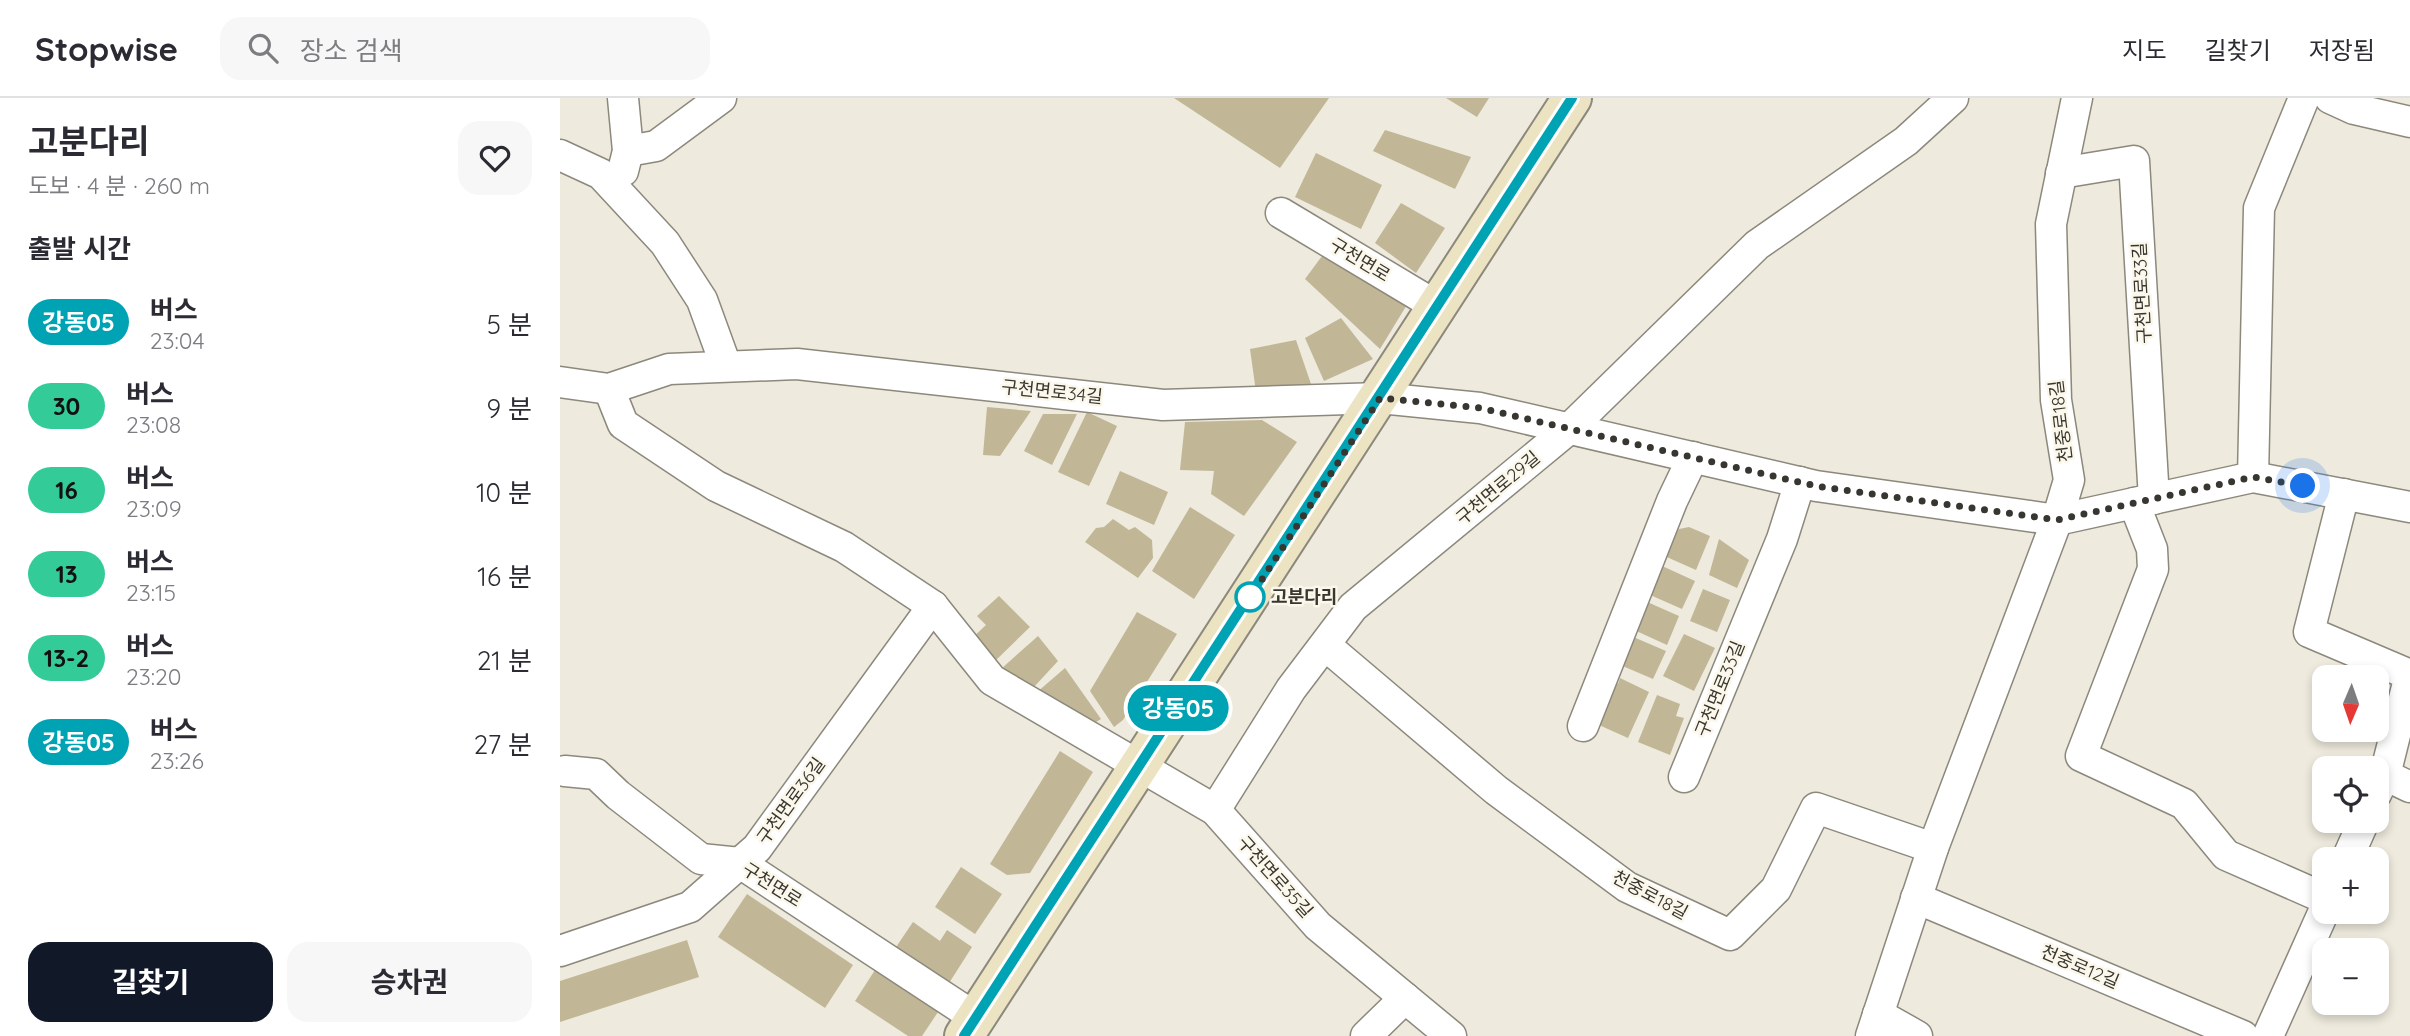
<!DOCTYPE html>
<html lang="ko">
<head>
<meta charset="utf-8">
<style>
	body { margin:0; font-family:Quicksand,"Noto Sans KR",sans-serif; background:#f7f7f7; color:#2b2b33; height:100vh; display:flex; flex-direction:column; font-size:26px; white-space:nowrap }
	* { box-sizing:border-box; margin:0 }
	p { font-size:23px; color:#7c7c81 }
	.icon { flex:none; width:38px; height:38px; fill:none; stroke:currentColor; stroke-width:2; stroke-linecap:round; stroke-linejoin:round }
	.map { position:relative; flex:1; overflow:hidden }
	.side { display:flex; flex-direction:column; background:#fff; width:560px }
	.side>* { flex:none }
	.badge { padding:0 14px; border-radius:23px; font-size:24px; line-height:46px }
	.needle { width:46px; rotate:182deg }
	.buttons { position:absolute; left:1752px; top:567px; display:grid; gap:14px }
	.buttons a { display:grid; place-items:center; width:77px; height:77px; border-radius:14px; background:#fff; box-shadow:0 4px 10px #0003; font-size:35px }
	.you { position:absolute; width:35px; height:35px; margin:-18px; border:5px solid #fff; border-radius:50%; background:#1a73e8; box-shadow:0 0 0 10px #1a73e833 }
	.map>.badge { position:absolute; translate:-50% -50%; box-shadow:0 0 0 4px #fff }
	h2 { padding:0 28px; font-size:26px; line-height:63px }
	.round { display:grid; place-items:center; flex:none; width:74px; height:74px; border-radius:21px; background:#f7f7f7 }
	.overview { display:flex; align-items:center; justify-content:space-between; height:119px; padding:0 28px }
	h1 { font-size:33px; font-weight:700; line-height:52px }
	.primary-button { display:flex; gap:14px; margin-top:auto; padding:14px 28px }
	.primary-button a { flex:1; height:80px; border-radius:21px; background:#111827; color:#fff; font-size:28px; font-weight:700; line-height:80px; text-align:center }
	.primary-button a+a { background:#f7f7f7; color:#2b2b33 }
	ul { padding:0; list-style:none }
	li { display:flex; align-items:center; gap:21px; height:84px; padding:0 28px }
	li div { flex:1 }
	li b { display:block; font-size:26px }
	li em { font-style:normal }
	li .badge { min-width:77px; font-weight:700; text-align:center }
	header { display:flex; align-items:center; gap:42px; box-sizing:border-box; height:98px; padding:0 35px; background:#fff; border-bottom:2px solid #e1e1e2 }
	header strong { font-size:33px }
	nav { display:flex; gap:38px; margin-inline-start:auto; font-size:24px }
	.search { width:490px; height:63px; background:#f7f7f7; display:flex; align-items:center; gap:18px; box-sizing:border-box; padding:0 24px; border-radius:21px; color:#7c7c81; font-size:26px }
	main { display:flex; flex:1; min-height:0 }
	.map>svg:first-child { display:block }
</style>
</head>
<body>
<header>
<strong>Stopwise</strong>
<div class="search"><svg class="icon" aria-label="search" viewBox="0 0 24 24"><circle cx="10" cy="10" r="6"/><path d="M15 15l6 6"/></svg>장소 검색</div>
<nav><a>지도</a><a>길찾기</a><a>저장됨</a></nav>
</header>
<main>
<section class="side">
<div class="overview"><div><h1>고분다리</h1><p>도보 · 4 분 · 260 m</p></div><a class="round"><svg class="icon" aria-label="heart" viewBox="0 0 24 24"><path d="M12 20l-8-8c-3-5 5-10 8-4 3-6 11-1 8 4z"/></svg></a></div>
<h2>출발 시간</h2>
<ul>
<li><span class="badge" style="background:#00a3b4;color:#fff">강동05</span><div><b>버스</b><p>23:04</p></div><em>5 분</em></li>
<li><span class="badge" style="background:#3c9;color:#111">30</span><div><b>버스</b><p>23:08</p></div><em>9 분</em></li>
<li><span class="badge" style="background:#3c9;color:#111">16</span><div><b>버스</b><p>23:09</p></div><em>10 분</em></li>
<li><span class="badge" style="background:#3c9;color:#111">13</span><div><b>버스</b><p>23:15</p></div><em>16 분</em></li>
<li><span class="badge" style="background:#3c9;color:#111">13-2</span><div><b>버스</b><p>23:20</p></div><em>21 분</em></li>
<li><span class="badge" style="background:#00a3b4;color:#fff">강동05</span><div><b>버스</b><p>23:26</p></div><em>27 분</em></li>
</ul>
<div class="primary-button"><a>길찾기</a><a>승차권</a></div>
</section>
<div class="map">
<svg width="1850" height="938" viewBox="0 0 1850 938">
	<rect width="100%" height="100%" fill="#eeeadd"/>
	<g fill="#c1b797">
		<path d="M614,0h155l-49,70z"/>
		<path d="M886,0h43l-12,19z"/>
		<path d="M825,32l86,27 -16,32 -82,-38z"/>
		<path d="M756,55l66,32 -21,44 -66,-32z"/>
		<path d="M841,105l44,25 -29,45 -41,-30z"/>
		<path d="M765,154l83,51 -28,46 -75,-70z"/>
		<path d="M781,220l32,41 -49,22 -19,-43z"/>
		<path d="M736,242l15,44 -55,8 -6,-43z"/>
		<path d="M427,309l44,4 -31,45 -17,-1z"/>
		<path d="M527,314l30,14 -28,60 -31,-14z"/>
		<path d="M483,316h34l-25,51 -28,-14z"/>
		<path d="M702,322l35,22 -53,74 -33,-22 3,-23 -34,-1 5,-48z"/>
		<path d="M560,373l48,21 -14,33 -48,-21z"/>
		<path d="M630,409l45,28 -41,64 -42,-28z"/>
		<path d="M553,421l16,11 6,-3 17,13 1,18 -15,20 -53,-36 11,-14 8,-1z"/>
		<path d="M1129,429l21,9 -14,34 -36,-16 7,-16 7,-1 5,-8z"/>
		<path d="M1159,441l30,21 -12,28 -28,-13z"/>
		<path d="M1100,467l35,16 -13,28 -34,-15z"/>
		<path d="M1143,491l27,11 -13,32 -27,-11z"/>
		<path d="M439,498l31,31 -37,36 -23,-23 16,-15 -9,-9z"/>
		<path d="M1085,503l34,15 -12,29 -35,-16z"/>
		<path d="M577,514l40,22 -54,86 -9,7 -24,-36z"/>
		<path d="M1124,536l31,14 -21,43 -31,-15z"/>
		<path d="M478,538l20,25 -24,26 -33,-18z"/>
		<path d="M1071,538l35,15 -13,28 -35,-15z"/>
		<path d="M505,570l36,51 -13,8 -52,-34z"/>
		<path d="M1060,580l29,14 -21,46 -38,-17 19,-41 9,4z"/>
		<path d="M1097,597l23,9 -4,12 8,2 -14,37 -32,-13z"/>
		<path d="M500,653l33,21 -63,101 -23,2 -17,-11z"/>
		<path d="M401,769l41,27 -27,40 -40,-27z"/>
		<path d="M187,796l106,71 -28,43 -107,-71z"/>
		<path d="M353,824l27,19 7,-11 25,17 -28,44 -54,-35z"/>
		<path d="M127,842l12,37 -139,45v-41z"/>
		<path d="M315,872l63,42 -16,24h-14l-53,-35z"/>
	</g>
	<g fill="none" stroke-linecap="round" stroke-linejoin="round">
		<defs>
			<g id="minor">
				<path d="M63,0l5,53 -5,20"/>
				<path d="M1770,0l24,11 56,13"/>
				<path d="M68,53l28,-5 65,-48"/>
				<path d="M0,57l41,19 64,69 37,57 24,66"/>
				<path d="M1501,75l73,-12 20,338"/>
				<path d="M721,115l157,94"/>
				<path d="M0,284l49,7 60,-20 128,-5 366,41 217,-7 100,10 336,78 241,34 196,-43 157,30"/>
				<path d="M49,291l14,35 93,62 128,61 89,59 59,74 223,130 103,116 133,110"/>
				<path d="M1693,379l6,-269 45,-110"/>
				<path d="M1784,396l-35,138 101,43"/>
				<path d="M1574,405l18,46 1,20 -72,187 103,48 42,51 98,43"/>
				<path d="M765,547l171,145 131,97 103,48 46,-46 40,-81 117,40"/>
				<path d="M1023,628l89,-225 21,-44"/>
				<path d="M5,673l31,3 22,21 83,64 39,4 236,155"/>
				<path d="M1825,677l25,12"/>
				<path d="M1124,679l98,-238 18,-57"/>
				<path d="M1816,696l9,-19 25,-100"/>
				<path d="M655,712l76,-121 62,-82 217,-179 187,-183 149,-104 47,-43"/>
				<path d="M1787,761l17,-38"/>
				<path d="M1356,800l327,138"/>
				<path d="M0,853l130,-44 67,-59 176,-242"/>
				<path d="M1318,916l39,22"/>
				<path d="M806,938l39,-38"/>
				<path d="M1311,938l62,-188 124,-328 12,-40 -13,-80 -5,-176 26,-126"/>
				<path d="M1708,938l56,-125"/>
			</g>
			<path id="secondary" d="M404,938l608,-938"/>
		</defs>
		<use href="#minor" stroke="#8c887c" stroke-width="33"/>
		<use href="#secondary" stroke="#8c887c" stroke-width="42"/>
		<use href="#minor" stroke="#fff" stroke-width="30"/>
		<use href="#secondary" stroke="#ece3c3" stroke-width="38"/>
	</g>
	<g fill="none" stroke-linecap="round" stroke-linejoin="round">
		<defs>
			<path id="line" d="M404,938l608,-938"/>
		</defs>
		<use href="#line" stroke="#fff" stroke-width="16"/>
		<use href="#line" stroke="#00a3b4" stroke-width="10"/>
		<path stroke="#383631" stroke-width="7" stroke-dasharray="0 12.6" d="M690,499l-4,7 134,-206 100,10 336,78 241,34 196,-43 50,9"/>
	</g>
	<circle fill="#fff" stroke="#00a3b4" stroke-width="3.5" cx="690" cy="499" r="14"/>
	<g text-anchor="middle" stroke-width="5" stroke-linejoin="round" paint-order="stroke">
		<g font-size="18" fill="#383631" stroke="#fbf7ea">
			<text transform="translate(800 162) rotate(31)" y="6">구천면로</text>
			<text transform="translate(1582 195) rotate(-93)" y="6">구천면로33길</text>
			<text transform="translate(492 294) rotate(6)" y="6">구천면로34길</text>
			<text transform="translate(1501 323) rotate(-97)" y="6">천중로18길</text>
			<text transform="translate(938 390) rotate(-40)" y="6">구천면로29길</text>
			<text transform="translate(1160 591) rotate(-68)" y="6">구천면로33길</text>
			<text transform="translate(231 703) rotate(-54)" y="6">구천면로36길</text>
			<text transform="translate(715 779) rotate(48)" y="6">구천면로35길</text>
			<text transform="translate(212 787) rotate(32)" y="6">구천면로</text>
			<text transform="translate(1090 797) rotate(28)" y="6">천중로18길</text>
			<text transform="translate(1520 869) rotate(23)" y="6">천중로12길</text>
		</g>
		<g font-size="18" font-weight="bold" fill="#383631" stroke="#fbf7ea" text-anchor="start">
			<text x="711" y="505">고분다리</text>
		</g>
	</g>
</svg>
<div class="buttons">
<a><svg class="needle" viewBox="-14 -14 28 28"><path d="M0-13l5 13h-10z" fill="#e53935"/><path d="M0 13l5-13h-10z" fill="#7c7c81"/></svg></a>
<a><svg class="icon" aria-label="locate" viewBox="0 0 24 24"><circle cx="12" cy="12" r="6"/><path d="M12 2v4M12 18v4M2 12h4M18 12h4"/></svg></a>
<a>+</a>
<a>−</a>
</div>
<div class="you" style="left:1743px;top:388px"></div>
<b class="badge" style="left:618px;top:610px;background:#00a3b4;color:#fff">강동05</b>
</div>
</main>
</body>
</html>
